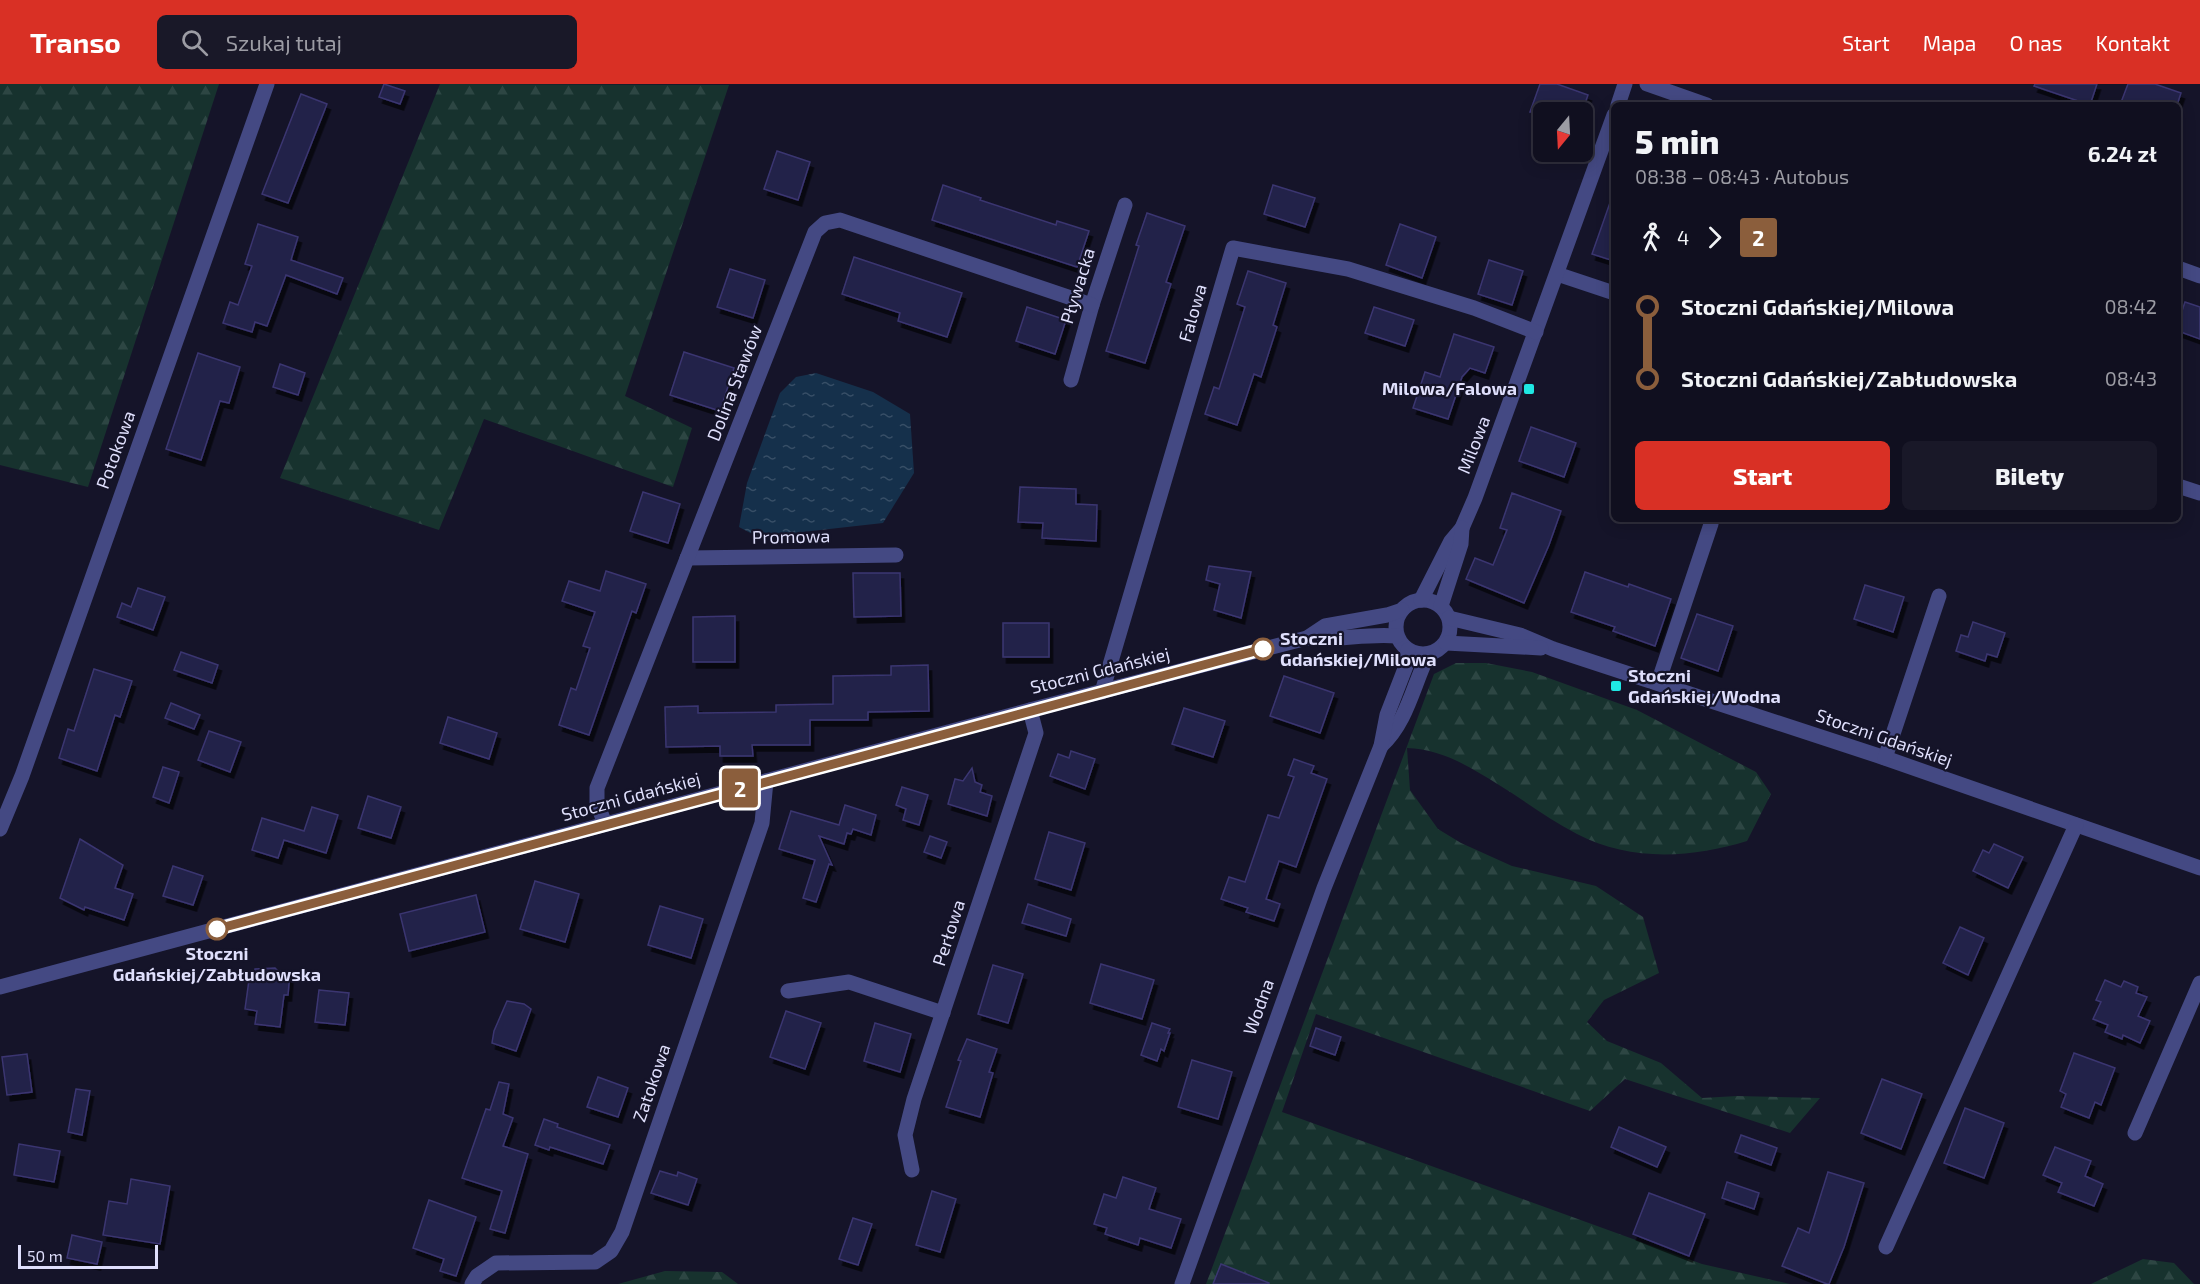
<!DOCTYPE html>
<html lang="pl">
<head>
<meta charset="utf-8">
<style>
	body { margin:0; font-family:"Exo 2",sans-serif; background:#191828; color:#f1f3f6; height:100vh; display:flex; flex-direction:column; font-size:22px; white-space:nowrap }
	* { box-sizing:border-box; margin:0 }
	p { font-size:20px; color:#9c9ca4 }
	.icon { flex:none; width:33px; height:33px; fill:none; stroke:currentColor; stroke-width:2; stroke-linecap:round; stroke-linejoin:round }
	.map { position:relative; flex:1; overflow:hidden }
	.drawer { position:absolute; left:1611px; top:18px; width:570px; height:420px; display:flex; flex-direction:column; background:#100f1f; border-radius:9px; box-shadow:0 3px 15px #0003,0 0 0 2px #302f3d }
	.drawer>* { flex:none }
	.badge { padding:0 12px; border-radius:4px; font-size:21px; line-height:39px }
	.needle { width:39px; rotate:198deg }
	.tools { position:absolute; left:1533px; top:18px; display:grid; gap:12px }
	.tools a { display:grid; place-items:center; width:60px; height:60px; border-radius:9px; background:#100f1f; box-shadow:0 3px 15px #0003,0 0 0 2px #302f3d; font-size:30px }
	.scale { position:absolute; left:18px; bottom:15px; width:140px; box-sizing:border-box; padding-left:6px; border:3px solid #dfdffc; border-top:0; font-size:16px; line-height:21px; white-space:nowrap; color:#dfdffc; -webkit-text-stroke:4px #151429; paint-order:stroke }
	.map>.badge { position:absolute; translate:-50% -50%; box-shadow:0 0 0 3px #fff }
	.legs { display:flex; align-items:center; gap:9px; height:66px; padding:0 24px; font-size:20px }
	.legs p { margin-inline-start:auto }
	.overview { display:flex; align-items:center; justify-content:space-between; height:102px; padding:0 24px }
	h1 { font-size:33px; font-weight:800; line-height:45px }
	.action { display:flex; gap:12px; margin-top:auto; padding:12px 24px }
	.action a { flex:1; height:69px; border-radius:9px; background:#d93025; color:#fff; font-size:24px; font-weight:800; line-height:69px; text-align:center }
	.action a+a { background:#191828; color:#f1f3f6 }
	ul { padding:0 24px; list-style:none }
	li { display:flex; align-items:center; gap:21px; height:72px; font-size:22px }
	li i { display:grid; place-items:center; width:9px; height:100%; margin:0 8px; background:currentColor }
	li i::after { content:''; width:15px; height:15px; margin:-8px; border:4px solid; border-radius:50%; background:#100f1f }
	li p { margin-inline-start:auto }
	li:first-child i { background:linear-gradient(#0000 50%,currentColor 0) }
	li:last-child i { background:linear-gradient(currentColor 50%,#0000 0) }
	header { display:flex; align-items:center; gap:36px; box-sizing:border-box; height:84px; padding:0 30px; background:#d93025; color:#fff }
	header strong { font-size:28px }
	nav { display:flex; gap:33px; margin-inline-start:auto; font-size:21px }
	.search { width:420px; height:54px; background:#191828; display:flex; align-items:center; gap:15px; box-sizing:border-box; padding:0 21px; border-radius:9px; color:#9c9ca4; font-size:22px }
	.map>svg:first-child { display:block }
</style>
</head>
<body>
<header>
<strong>Transo</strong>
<div class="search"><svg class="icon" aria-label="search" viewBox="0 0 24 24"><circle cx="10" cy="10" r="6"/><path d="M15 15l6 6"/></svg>Szukaj tutaj</div>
<nav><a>Start</a><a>Mapa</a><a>O nas</a><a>Kontakt</a></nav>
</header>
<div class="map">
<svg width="2200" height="1200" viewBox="0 0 2200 1200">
	<defs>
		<pattern id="forest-firs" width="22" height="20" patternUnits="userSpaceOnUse" patternTransform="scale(1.5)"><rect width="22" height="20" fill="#17322e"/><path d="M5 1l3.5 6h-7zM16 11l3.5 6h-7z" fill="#2d4643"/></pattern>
		<pattern id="water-ripples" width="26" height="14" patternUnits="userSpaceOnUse" patternTransform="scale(1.5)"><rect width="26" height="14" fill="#15304b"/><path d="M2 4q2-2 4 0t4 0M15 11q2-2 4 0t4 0" fill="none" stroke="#374e66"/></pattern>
		<filter id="shadow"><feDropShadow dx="3.5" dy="6" stdDeviation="0" flood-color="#0009"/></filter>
	</defs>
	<rect width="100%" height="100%" fill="#151429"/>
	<g fill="url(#forest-firs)">
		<path d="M0,0h219l-131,403 -88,-22z"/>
		<path d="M440,0l289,1 -104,311 67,32 -19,59 -189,-68 -45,111 -159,-52z"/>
		<path d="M1456,579h30l46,9 105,38 119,62 15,22 -24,47c-55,17 -117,21 -170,-7 -27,-14 -52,-33 -78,-49 -29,-18 -57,-36 -92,-37l3,42 28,39 23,14 51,23 84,20 47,31 16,56 -55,27 -17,22 20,19 54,22 41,35 35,-2 83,2 -30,35 -165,-54 -35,32 -274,-97 -34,98 420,152 88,20h-584l228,-610z"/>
		<path d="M2143,1175l31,4 20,21h-103z"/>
		<path d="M665,1187l57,1 16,12h-120z"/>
	</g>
	<path fill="url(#water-ripples)" d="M816,289l57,19 37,22 4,59 -31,50 -125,14 -19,-10 8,-44 33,-90 16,-16z"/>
	<g fill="#242148" stroke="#3a3671" stroke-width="1.5" filter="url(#shadow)">
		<path d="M384,0l21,7 -5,13 -21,-7z"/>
		<path d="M1540,0h17l31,11 -6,17h-52z"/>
		<path d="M2035,0h62l-7,21 -56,-19z"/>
		<path d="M2128,0h27l26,9 -4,12h-57z"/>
		<path d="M301,10l26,10 -39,99 -26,-9z"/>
		<path d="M777,67l33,11 -12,38 -34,-11z"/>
		<path d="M943,101l38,13 -1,2 76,25 1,-4 32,10 -12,36 -145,-47z"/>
		<path d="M1273,101l42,13 -10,29 -41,-13z"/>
		<path d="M1612,113h2v64l-22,-7z"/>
		<path d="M1147,129l38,13 -19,56 5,2 -26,79 -39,-12 33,-105 -3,-1z"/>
		<path d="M258,140l40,13 -7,23 52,18 -6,16 -51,-19 -19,51 -12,-4 -3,10 -29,-9 7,-21 8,3 14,-39 -7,-2z"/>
		<path d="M1400,140l36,13 -14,41 -36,-13z"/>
		<path d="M854,173l108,36 -15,44 -49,-16 2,-8 -58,-19z"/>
		<path d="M1489,176l34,11 -11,34 -34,-11z"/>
		<path d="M730,185l35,11 -12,38 -36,-11z"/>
		<path d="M1248,187l38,12 -13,42 4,2 -16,50 -7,-3 -17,51 -32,-11 9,-27 5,2 26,-82 -8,-3z"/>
		<path d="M2185,218l15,5v32l-22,-8v-8z"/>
		<path d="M1027,223l39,13 -11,34 -39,-13z"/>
		<path d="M1374,223l40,13 -9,26 -40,-13z"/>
		<path d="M1454,250l40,13 -9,26 -15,-5 -8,9 -14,42 -35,-11 12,-36 15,5z"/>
		<path d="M684,268l50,16 -14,43 -50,-16z"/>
		<path d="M198,269l42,14 -11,36 -9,-2 -19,59 -35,-11z"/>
		<path d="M280,280l25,9 -7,22 -25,-8z"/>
		<path d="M1531,343l45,16 -12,34 -45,-16z"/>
		<path d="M1020,403l56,2v15l21,1 -1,36 -54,-3 1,-15 -25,-1z"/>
		<path d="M643,408l37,12 -12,39 -38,-12z"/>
		<path d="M1512,409l49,18 -12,34 -25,58 -58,-24 9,-21 18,7 14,-35 -7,-2z"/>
		<path d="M1209,482l42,6 -10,46 -27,-8 6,-26 -14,-4z"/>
		<path d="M606,487l40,13 -10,29 -4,-2 -43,124 -30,-10 12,-37 5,2 14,-42 -7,-2 12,-34 -33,-11 7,-20 31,10z"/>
		<path d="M1585,488l43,15 1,-3 42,15 -16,47 -42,-15 2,-4 -44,-15z"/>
		<path d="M853,489h47l1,43 -47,1z"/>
		<path d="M1865,501l39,12 -11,35 -39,-13z"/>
		<path d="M138,504l27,9 -12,33 -36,-13 5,-14 9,4z"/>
		<path d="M1697,530l36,12 -15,45 -37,-13z"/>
		<path d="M735,532v46h-42v-45z"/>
		<path d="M1973,538l32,11 -8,24 -10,-3 -2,7 -29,-10 5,-16 7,2z"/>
		<rect x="1003" y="539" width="46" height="34"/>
		<path d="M181,568l37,13 -6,18 -38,-13z"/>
		<path d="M928,581l1,46 -61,1v8h-58v25h-58l1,11h-33v-10l-54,1 -1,-40 33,-1v7l78,-1v-7l57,-1v-28l58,-1v-9z"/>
		<path d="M94,585l38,12 -12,36 -5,-2 -18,56 -38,-13 9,-29 6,2z"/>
		<path d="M1284,592l50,17 -14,40 -50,-17z"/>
		<path d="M171,619l29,12 -6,14 -29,-11z"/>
		<path d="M1184,624l41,13 -12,36 -41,-13z"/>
		<path d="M448,633l49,16 -8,26 -49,-16z"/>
		<path d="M209,647l32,11 -11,30 -32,-12z"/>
		<path d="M1071,667l24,8 -10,30 -35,-13 8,-22 11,4z"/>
		<path d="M1294,675l20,7 -3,7 16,6 -31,88 -17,-6 -13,38 14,5 -6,17 -28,-9 2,-4 -27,-9 8,-22 16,5 23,-67 11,3 15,-41 -6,-2z"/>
		<path d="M163,683l16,5 -10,31 -16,-6z"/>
		<path d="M972,684l3,14 7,3 -2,7 12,4 -5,20 -39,-12 7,-25 8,2z"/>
		<path d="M902,703l26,8 -9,30 -16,-5 3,-11 -10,-4z"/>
		<path d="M368,712l33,11 -10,31 -33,-10z"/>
		<path d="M845,721l31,10 -5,20 -18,-6 -2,5 -4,-1 -3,11 -25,-8 13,29 -3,-1 -13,38 -13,-4 12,-38 -36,-11 12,-38 48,14z"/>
		<path d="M312,723l26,8 -12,38 -42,-13 -6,18 -26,-8 10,-32 42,13z"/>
		<path d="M1049,748l36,11 -14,47 -36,-11z"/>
		<path d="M930,752l17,6 -6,16 -17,-6z"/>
		<path d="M80,755l43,26 -8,23 18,6 -9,26 -39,-13 -1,3 -24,-12z"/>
		<path d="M1994,760l29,13 -15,31 -35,-17 10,-21 6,3z"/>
		<path d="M173,782l30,10 -10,29 -30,-9z"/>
		<path d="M535,797l44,13 -14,48 -45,-13z"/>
		<path d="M476,811l9,37 -76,19 -9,-37z"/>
		<path d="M1028,820l43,15 -5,17 -44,-13z"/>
		<path d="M660,822l43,13 -12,39 -43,-13z"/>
		<path d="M1960,843l24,11 -16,37 -25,-12z"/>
		<path d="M1101,880l53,16 -12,39 -52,-16z"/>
		<path d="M993,881l30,9 -15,49 -30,-9z"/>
		<path d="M275,884l3,3 12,1 -2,23h-4l-4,32 -25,-3 2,-13 -12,-2 4,-29h5l1,-11z"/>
		<path d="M2105,896l16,7 3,-6 14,6 -2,6 11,4 -9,19 12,5 -10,22 -17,-8 -1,4 -17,-7 3,-7 -15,-6 8,-17 -5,-2z"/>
		<path d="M319,906l30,3 -4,32 -30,-3z"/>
		<path d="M507,917l17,3 7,5 -15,42 -24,-8 2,-12z"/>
		<path d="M786,927l35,12 -16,46 -35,-12z"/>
		<path d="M875,939l36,11 -11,38 -36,-11z"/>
		<path d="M1152,939l18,6 -2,4h2l-6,18 -3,-2 -4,12 -16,-6z"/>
		<path d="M1316,944l25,9 -6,18 -25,-9z"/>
		<path d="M967,955l30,10 -8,23 4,1 -13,44 -34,-10 15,-46 -3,-1z"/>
		<path d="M2074,969l41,15 -14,37 -6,-3 -6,16 -28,-11 5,-13 -6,-3z"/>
		<path d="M27,970l5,38 -25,3 -5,-38z"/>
		<path d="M1192,976l40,12 -14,47 -40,-12z"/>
		<path d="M598,993l30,11 -10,29 -31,-10z"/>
		<path d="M1882,995l40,15 -21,55 -40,-16z"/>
		<path d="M499,998l10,2 -6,30 10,4 -10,28 25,8 -23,79 -15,-4 12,-38 -40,-13 24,-69 4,1z"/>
		<path d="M76,1005l14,2 -8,44 -14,-3z"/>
		<path d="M1965,1024l39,15 -20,55 -40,-15z"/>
		<path d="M544,1035l14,5 -1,3 53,18 -7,19 -53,-17 -1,3 -14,-5z"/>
		<path d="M1619,1043l47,20 -9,20 -46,-20z"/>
		<path d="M1741,1051l36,13 -6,17 -36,-13z"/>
		<path d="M19,1060l41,7 -6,31 -40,-7z"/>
		<path d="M2055,1063l36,14 -6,15 18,8 -9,22 -36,-14 4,-9 -19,-8z"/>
		<path d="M660,1087l17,5 1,-4 19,7 -9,26 -37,-12z"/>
		<path d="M1828,1088l36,11 -20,64 -15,37h-2l-45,-18 16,-38 11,5z"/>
		<path d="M1123,1093l33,11 -7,21 32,10 -10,29 -31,-10 -2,7 -33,-11 2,-6 -13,-4 10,-30 12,4z"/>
		<path d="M131,1095l39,7 -10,58 -57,-9 6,-34 18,3z"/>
		<path d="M1727,1098l32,11 -5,16 -32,-11z"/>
		<path d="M932,1107l24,8 -16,53 -24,-7z"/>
		<path d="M1649,1109l56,21 -16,42 -56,-22z"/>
		<path d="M429,1116l47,17 -20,59 -16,-5 4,-12 -31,-11z"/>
		<path d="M853,1134l19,6 -14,41 -19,-6z"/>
		<path d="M72,1151l30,7 -5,22 -30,-6z"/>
		<path d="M1221,1180l48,19v1h-56z"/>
	</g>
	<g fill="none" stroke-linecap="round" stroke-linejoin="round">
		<g stroke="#444983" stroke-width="15">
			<path d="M1647,0l60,21"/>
			<path d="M1618,21l7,-21"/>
			<path d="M2178,184l22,8"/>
			<path d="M1557,190l57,19"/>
			<path d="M1071,296l21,-75 33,-100"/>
			<path d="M2178,402l22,7"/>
			<path d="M687,474l209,-3"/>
			<circle cx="1423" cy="543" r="27"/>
			<path d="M1421,516l30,-59 11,-13 13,-30 139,-383"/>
			<path d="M1441,522l20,-62 1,-16"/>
			<path d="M1449,534l71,17 33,14 332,109 315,110"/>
			<path d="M1307,554c30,3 60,-5 90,-2"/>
			<path d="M1446,559l95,5"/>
			<path d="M1658,599l53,-159"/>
			<path d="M1102,608l131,-444 115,21 126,39 62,24"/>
			<path d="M1381,662c26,-24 32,-60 47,-91"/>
			<path d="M1885,674l54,-162"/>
			<path d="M605,740l-8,-21v-15l218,-556 10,-9 15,-3 252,85"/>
			<path d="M0,745l22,-53 245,-692"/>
			<path d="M0,903l1030,-277 277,-72 18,-12 62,-11 15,-5"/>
			<path d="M788,907l61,-9 94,31"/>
			<path d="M2135,1049l65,-150"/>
			<path d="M912,1086l-7,-35 9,-36 122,-366 -6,-23"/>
			<path d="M1886,1163l190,-422"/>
			<path d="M472,1200l5,-8 19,-13 99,-1 16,-11 11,-19 140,-409 4,-42"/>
			<path d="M1182,1200l142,-396 57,-142 6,-31 19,-49 2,-16"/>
		</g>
	</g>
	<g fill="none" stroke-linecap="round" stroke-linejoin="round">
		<defs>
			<path id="line-1" d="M217,845l1046,-280"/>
		</defs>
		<use href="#line-1" stroke="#fff" stroke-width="14"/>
		<use href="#line-1" stroke="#8b5e3c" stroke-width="9"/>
	</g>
	<g fill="#1fe7e3" stroke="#151429" stroke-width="2">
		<rect x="1523" y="299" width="12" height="12" rx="3"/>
		<rect x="1610" y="596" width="12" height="12" rx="3"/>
	</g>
	<g fill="#fff" stroke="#8b5e3c" stroke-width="3">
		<circle cx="1263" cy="565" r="10"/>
		<circle cx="217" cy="845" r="10"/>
	</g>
	<g text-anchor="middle" stroke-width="4.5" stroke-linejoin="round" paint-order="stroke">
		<g font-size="18" fill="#dfdffc" stroke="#151429">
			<text transform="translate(1078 202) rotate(-73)" y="6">Pływacka</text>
			<text transform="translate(1193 229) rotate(-74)" y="6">Falowa</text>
			<text transform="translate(735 299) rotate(-69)" y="6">Dolina Stawów</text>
			<text transform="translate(1474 361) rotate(-69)" y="6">Milowa</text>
			<text transform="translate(116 366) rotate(-70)" y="6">Potokowa</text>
			<text transform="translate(791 453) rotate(-1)" y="6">Promowa</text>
			<text transform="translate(1100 587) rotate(-14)" y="6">Stoczni Gdańskiej</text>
			<text transform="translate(1884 654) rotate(19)" y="6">Stoczni Gdańskiej</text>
			<text transform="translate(631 713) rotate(-15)" y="6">Stoczni Gdańskiej</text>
			<text transform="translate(949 849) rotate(-72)" y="6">Perłowa</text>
			<text transform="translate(1259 923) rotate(-70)" y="6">Wodna</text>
			<text transform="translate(652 999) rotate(-71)" y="6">Zatokowa</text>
		</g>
		<g font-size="18" font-weight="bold" fill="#dfdffc" stroke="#151429" text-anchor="end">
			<text x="1517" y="311">Milowa/Falowa</text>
			<text x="1628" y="598" text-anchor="start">Stoczni<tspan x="1628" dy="21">Gdańskiej/Wodna</tspan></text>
		</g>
		<g font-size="18" font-weight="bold" fill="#dfdffc" stroke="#151429" text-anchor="start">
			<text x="1280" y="561">Stoczni<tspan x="1280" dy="21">Gdańskiej/Milowa</tspan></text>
			<text x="217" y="876" text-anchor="middle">Stoczni<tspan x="217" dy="21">Gdańskiej/Zabłudowska</tspan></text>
		</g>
	</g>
</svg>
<div class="tools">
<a><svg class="needle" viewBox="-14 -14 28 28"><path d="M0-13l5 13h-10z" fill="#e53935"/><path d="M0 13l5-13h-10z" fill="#9c9ca4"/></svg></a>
</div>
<div class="scale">50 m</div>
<b class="badge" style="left:740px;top:704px;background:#8b5e3c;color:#fff">2</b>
<section class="drawer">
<div class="overview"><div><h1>5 min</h1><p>08:38 – 08:43 · Autobus</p></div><b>6.24 zł</b></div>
<div class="legs"><svg class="icon" aria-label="walk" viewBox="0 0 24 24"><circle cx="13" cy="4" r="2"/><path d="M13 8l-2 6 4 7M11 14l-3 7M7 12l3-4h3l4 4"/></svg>4<svg class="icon" aria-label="forward" viewBox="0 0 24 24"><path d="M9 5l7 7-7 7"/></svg><b class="badge" style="background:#8b5e3c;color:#fff">2</b></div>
<ul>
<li><i style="color:#8b5e3c"></i><b>Stoczni Gdańskiej/Milowa</b><p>08:42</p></li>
<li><i style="color:#8b5e3c"></i><b>Stoczni Gdańskiej/Zabłudowska</b><p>08:43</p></li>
</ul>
<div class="action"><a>Start</a><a>Bilety</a></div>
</section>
</div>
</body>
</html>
